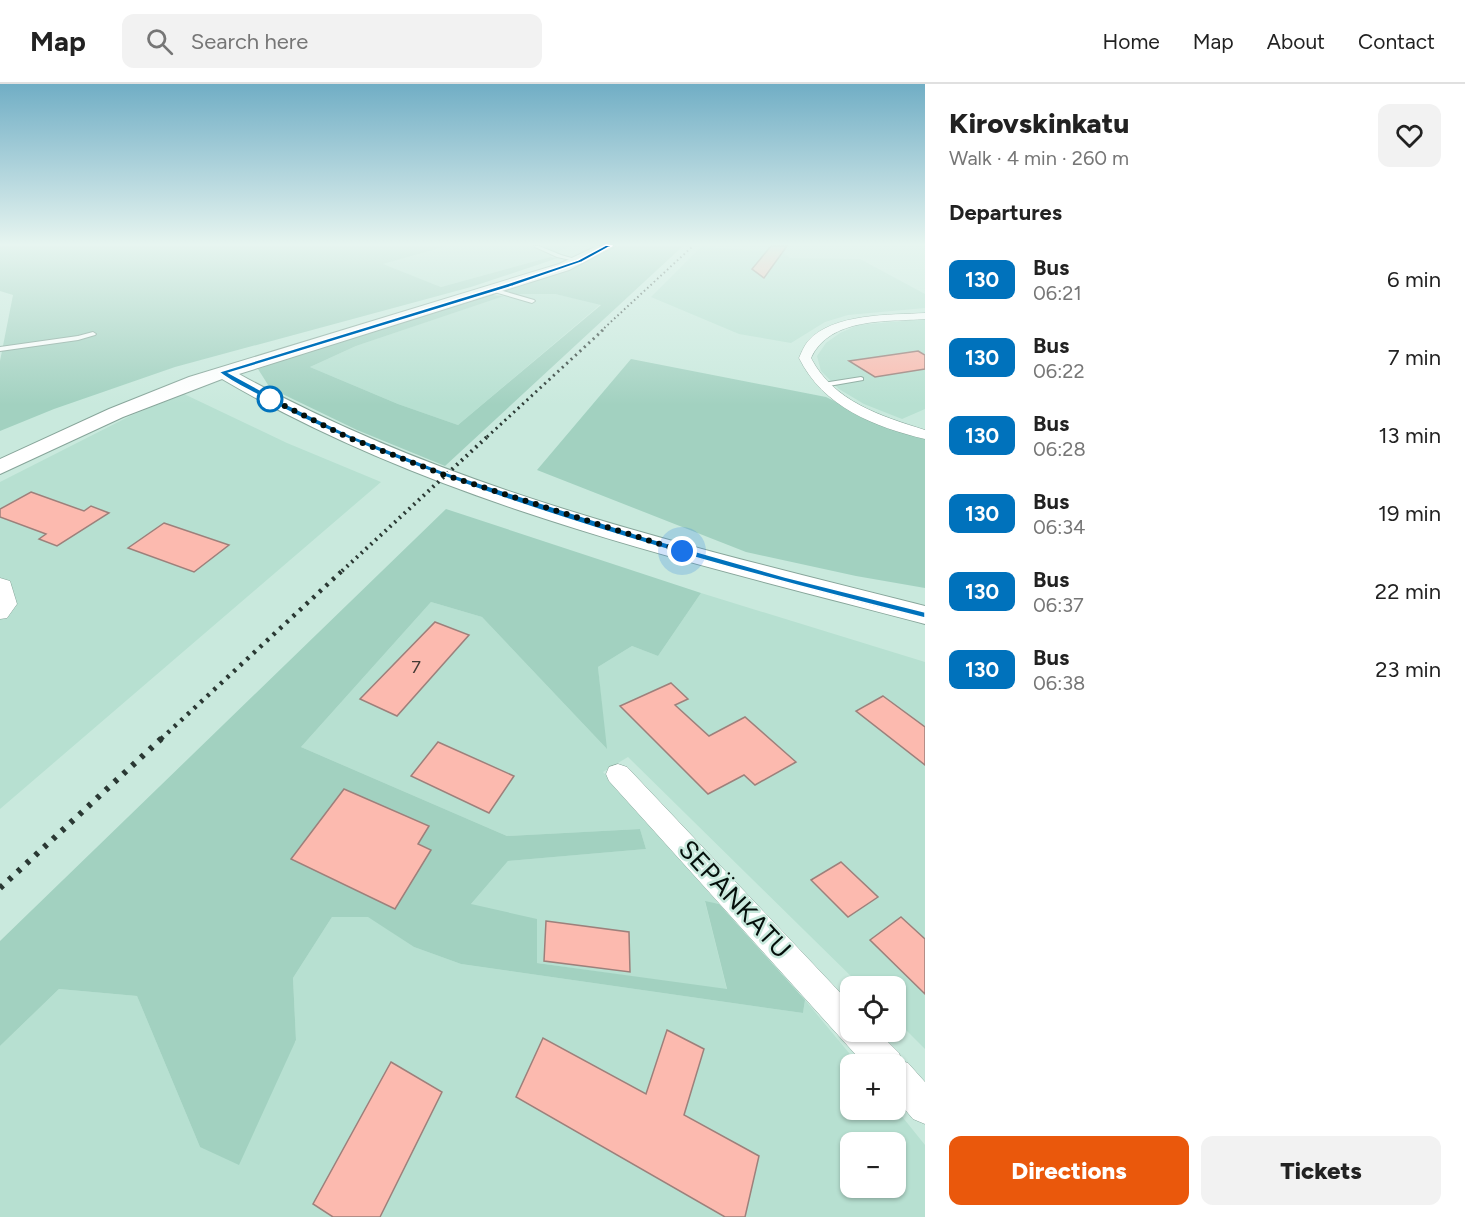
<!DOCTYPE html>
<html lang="en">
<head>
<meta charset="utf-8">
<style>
	body { margin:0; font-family:Figtree,sans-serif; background:#f2f2f2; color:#222; height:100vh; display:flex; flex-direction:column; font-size:22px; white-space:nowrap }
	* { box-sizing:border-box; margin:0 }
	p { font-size:20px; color:#767676 }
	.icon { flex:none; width:33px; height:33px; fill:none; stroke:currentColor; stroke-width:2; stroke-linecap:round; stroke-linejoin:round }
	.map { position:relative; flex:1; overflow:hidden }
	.sheet { display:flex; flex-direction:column; background:#fff; width:540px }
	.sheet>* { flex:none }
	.badge { padding:0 12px; border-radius:9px; font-size:21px; line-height:39px }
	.fabs { position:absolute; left:840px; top:892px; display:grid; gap:12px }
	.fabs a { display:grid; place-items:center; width:66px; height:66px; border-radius:12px; background:#fff; box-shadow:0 2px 4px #0004; font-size:30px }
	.you { position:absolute; width:30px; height:30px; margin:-15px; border:4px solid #fff; border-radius:50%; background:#1a73e8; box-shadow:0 0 0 9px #1a73e833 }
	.map>.badge { position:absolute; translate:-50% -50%; box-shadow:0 0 0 3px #fff }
	h2 { padding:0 24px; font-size:22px; line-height:54px }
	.round { display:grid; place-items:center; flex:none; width:63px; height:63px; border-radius:12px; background:#f2f2f2 }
	.summary { display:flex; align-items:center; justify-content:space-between; height:102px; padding:0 24px }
	h1 { font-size:28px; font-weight:800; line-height:45px }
	.cta { display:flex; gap:12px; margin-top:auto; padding:12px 24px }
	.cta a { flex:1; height:69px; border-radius:12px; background:#ea580c; color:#fff; font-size:24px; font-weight:800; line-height:69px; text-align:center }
	.cta a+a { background:#f2f2f2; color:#222 }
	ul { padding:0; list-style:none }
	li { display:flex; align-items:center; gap:18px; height:78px; padding:0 24px }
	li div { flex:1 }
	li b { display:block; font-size:22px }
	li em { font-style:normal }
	li .badge { min-width:66px; font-weight:700; text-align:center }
	header { display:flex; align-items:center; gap:36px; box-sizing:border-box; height:84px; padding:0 30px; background:#fff; border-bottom:2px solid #e0e0e0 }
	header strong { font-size:28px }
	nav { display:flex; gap:33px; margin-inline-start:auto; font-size:21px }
	.search { width:420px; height:54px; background:#f2f2f2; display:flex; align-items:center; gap:15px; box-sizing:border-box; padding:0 21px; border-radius:12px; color:#767676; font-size:22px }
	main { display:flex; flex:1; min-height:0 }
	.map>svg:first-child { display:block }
</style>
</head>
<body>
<header>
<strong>Map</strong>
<div class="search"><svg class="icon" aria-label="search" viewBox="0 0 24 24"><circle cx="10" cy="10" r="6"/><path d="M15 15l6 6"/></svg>Search here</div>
<nav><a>Home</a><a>Map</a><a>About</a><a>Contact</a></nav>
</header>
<main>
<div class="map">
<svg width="925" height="1133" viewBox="0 0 925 1133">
	<rect width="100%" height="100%" fill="#c9e9dd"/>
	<g fill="#b7e0d1" fill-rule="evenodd">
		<path d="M447,162h122l-19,11 -109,30 -59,-23z"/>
		<path d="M701,163l82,5 7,6 70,1 65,35v14l-77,7 -23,7 -34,21 -52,-9 -88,-37z"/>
		<path d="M509,210h46l46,10 -143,121 -60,-21 -88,-37 46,-21z"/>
		<path d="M925,235v90l-23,10 -38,-15 -25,-15 -18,-18 -4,-15 9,-13 14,-10 18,-8z"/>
		<path d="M184,310l103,49 94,39 -381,327v-327l132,-67z"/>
		<path d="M701,509l224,69v387l-29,-29v-33h-34l-234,-230 -25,15 116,132 -14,-2 22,88 -190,-27 -66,-59 37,-43 138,-12 -6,-20 -133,7 -206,-89 130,-145 51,15 124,131 -8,-81 34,-21 26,10z"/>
		<path d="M368,832l46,31 47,17 342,49 2,-13 54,65h-9v45l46,-1 29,36v72h-925v-171l59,-57 78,7 63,151 96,-106 -3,-63 39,-61zM850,1059h46v45h-46z"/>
	</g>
	<g fill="#a2d1c0">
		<path d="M0,162h447l-64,18 58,23 109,-30 8,1 -87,29 -296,80 -121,42 -54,22v-70l13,-66 -13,-4z"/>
		<path d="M615,162h68l-238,220 -88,-36 -87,-42 -12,-19 35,-13 199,-61 12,1 -148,50 -46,21 88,37 60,21 143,-120 -46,-11h-46l-5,-4 68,-22z"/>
		<path d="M631,275l195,38 43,21 56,18v152l-69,-12 -110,-24 -209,-82z"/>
		<path d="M446,425l255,84 -43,63 -26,-10 -34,21 9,82 -125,-132 -51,-15 -130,145 206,89 133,-7 6,20 -138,12 -37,43 66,15v44l190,26 -22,-88 14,3 86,96 -2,13 -342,-49 -47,-17 -46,-30h-36l-39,61 3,62 -57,125 -39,-18 -63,-151 -78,-7 -59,57v-105z"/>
	</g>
	<g fill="#fcbaaf" stroke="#9d807b" stroke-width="1.5">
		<path d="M771,162h16l-23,32 -12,-9z"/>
		<path d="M918,267l7,4v14l-50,8 -26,-16z"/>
		<path d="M31,408l53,19 7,-5 18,7 -52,33 -18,-7 7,-5 -46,-17v-8z"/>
		<path d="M164,439l65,22 -35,27 -66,-24z"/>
		<path d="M435,538l34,13 -72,81 -37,-17z"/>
		<path d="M671,599l17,16 -13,6 34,31 36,-19 51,45 -41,23 -11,-10 -36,19 -88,-88z"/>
		<path d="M883,612l42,31v38l-69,-54z"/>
		<path d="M438,658l76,34 -25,37 -78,-37z"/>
		<path d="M344,705l85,37 -11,18 13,6 -36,59 -104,-50z"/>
		<path d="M841,778l37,35 -30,20 -37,-37z"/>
		<path d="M901,833l24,22v55l-55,-54z"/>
		<path d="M546,837l83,11 1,40 -86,-11z"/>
		<path d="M667,946l37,19 -20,66 75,41 -14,61h-20l-209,-120 27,-59 103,56z"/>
		<path d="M391,978l51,30 -62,125h-47l-20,-13z"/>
	</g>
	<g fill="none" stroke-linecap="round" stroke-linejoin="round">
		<defs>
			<g id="lane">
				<path d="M533,162h6l22,9 21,6 -2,1 -23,-5z"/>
				<path d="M493,204l41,12 1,1 -3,2 -41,-12z"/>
				<path d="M93,248l3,2 -1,1 -17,5 -78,11v-4l78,-11z"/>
				<path d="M861,293l2,1v2l-40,7 -3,-2 3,-2z"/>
			</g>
			<g id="street">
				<path d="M925,229v6c-38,3 -95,-2 -114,39 23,44 70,58 114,72v9c-50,-12 -102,-32 -126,-81 2,-5 5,-12 9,-17 25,-28 82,-26 117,-28z"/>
				<path d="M0,494l10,3 7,23 -10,14 -7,1z"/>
				<path d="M618,680l9,3 223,236v29h28l21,21 3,8 6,2 17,19v42l-12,-5 -17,-20v-34h-31l-256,-284 -3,-7 3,-7z"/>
			</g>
			<path id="secondary" d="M597,162h18l-46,24 -330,104c211,118 453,173 686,232v18c-239,-63 -488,-119 -703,-245l-99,38 -123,57v-15l109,-50 80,-32 370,-113z"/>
		</defs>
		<use href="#lane" stroke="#87a59a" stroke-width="2"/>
		<use href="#street" stroke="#87a59a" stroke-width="1"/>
		<use href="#secondary" stroke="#87a59a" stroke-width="2"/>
		<use href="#lane" fill="#fff" fill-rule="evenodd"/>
		<use href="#street" fill="#fff" fill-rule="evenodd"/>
		<use href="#secondary" fill="#fff" fill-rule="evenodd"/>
		<path stroke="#2a3833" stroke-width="2" stroke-dasharray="1.5 3" stroke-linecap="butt" d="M601,247l92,-85"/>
		<path stroke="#2a3833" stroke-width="3" stroke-dasharray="2 4" stroke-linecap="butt" d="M487,353l116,-107"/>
		<path stroke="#2a3833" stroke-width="4" stroke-dasharray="2 4.5" stroke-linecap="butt" d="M342,487l146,-135"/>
		<path stroke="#2a3833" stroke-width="4.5" stroke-dasharray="3 6" stroke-linecap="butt" d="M161,655l183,-170"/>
		<path stroke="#2a3833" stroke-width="6" stroke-dasharray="4 8" stroke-linecap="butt" d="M0,804l162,-150"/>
	</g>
	<linearGradient id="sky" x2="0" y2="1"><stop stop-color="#71aec5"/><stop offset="0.5" stop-color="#e7f5f0"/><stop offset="1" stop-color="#e7f5f0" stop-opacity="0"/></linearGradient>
	<rect width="925" height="321" fill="url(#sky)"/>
	<path fill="#0072bc" stroke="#fff" stroke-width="1.5" d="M606,161l5,1 -29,16 -69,24 -284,87 57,31 64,31 95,37 200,65 140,40 140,35v6c-181,-45 -361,-94 -535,-162 -45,-18 -90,-37 -132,-61 -13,-7 -28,-14 -39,-23l290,-89 69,-23z"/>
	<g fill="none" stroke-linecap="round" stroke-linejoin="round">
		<path stroke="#050f0b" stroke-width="6" stroke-dasharray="0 10.8" d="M270,315l-7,-4 84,42 95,37 240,77"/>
	</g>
	<circle fill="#fff" stroke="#0072bc" stroke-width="3" cx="270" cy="315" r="12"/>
	<g text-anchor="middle" stroke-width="5" stroke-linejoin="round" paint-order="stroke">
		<g font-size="18" fill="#433a34">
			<text x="416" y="589">7</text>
		</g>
		<g font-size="26" fill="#050f0b" stroke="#c9e9dd">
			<text transform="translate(735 815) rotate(47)" y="9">SEPÄNKATU</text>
		</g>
	</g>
</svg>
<div class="fabs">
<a><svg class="icon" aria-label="locate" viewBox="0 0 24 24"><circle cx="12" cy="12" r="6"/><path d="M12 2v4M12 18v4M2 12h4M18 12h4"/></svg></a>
<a>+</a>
<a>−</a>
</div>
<div class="you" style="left:682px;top:467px"></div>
</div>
<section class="sheet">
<div class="summary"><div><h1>Kirovskinkatu</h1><p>Walk · 4 min · 260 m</p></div><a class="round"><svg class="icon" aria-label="heart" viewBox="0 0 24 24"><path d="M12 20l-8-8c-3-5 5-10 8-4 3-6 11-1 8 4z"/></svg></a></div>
<h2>Departures</h2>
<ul>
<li><span class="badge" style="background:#0072bc;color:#fff">130</span><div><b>Bus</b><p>06:21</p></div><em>6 min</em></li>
<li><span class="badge" style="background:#0072bc;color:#fff">130</span><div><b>Bus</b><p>06:22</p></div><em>7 min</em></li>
<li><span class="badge" style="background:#0072bc;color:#fff">130</span><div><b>Bus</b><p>06:28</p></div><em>13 min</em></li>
<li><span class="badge" style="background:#0072bc;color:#fff">130</span><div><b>Bus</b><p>06:34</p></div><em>19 min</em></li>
<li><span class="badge" style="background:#0072bc;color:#fff">130</span><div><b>Bus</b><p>06:37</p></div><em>22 min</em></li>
<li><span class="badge" style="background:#0072bc;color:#fff">130</span><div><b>Bus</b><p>06:38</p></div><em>23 min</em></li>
</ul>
<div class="cta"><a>Directions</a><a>Tickets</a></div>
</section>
</main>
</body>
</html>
